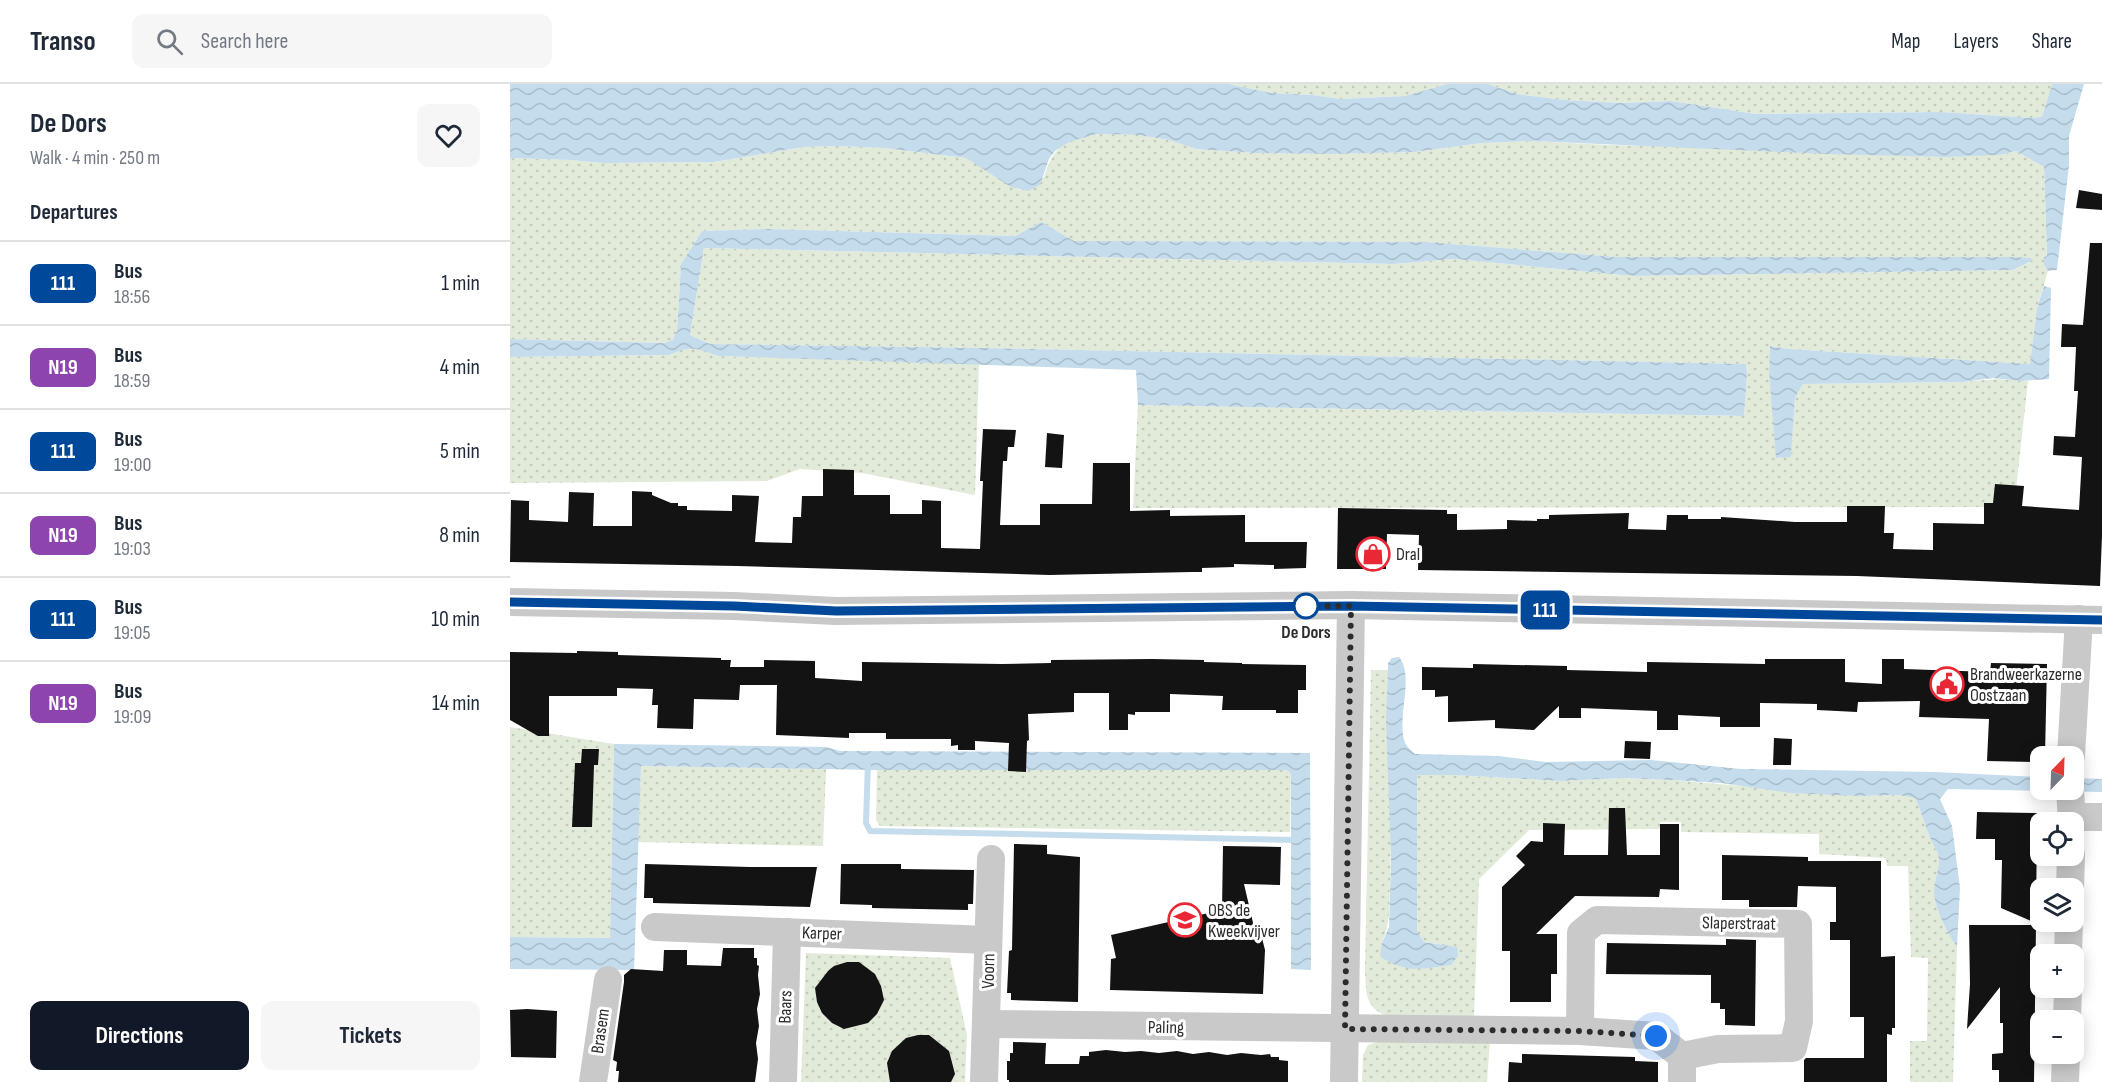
<!DOCTYPE html>
<html lang="en">
<head>
<meta charset="utf-8">
<style>
	body { margin:0; font-family:"Sofia Sans Condensed",sans-serif; background:#f6f6f7; color:#1f2937; height:100vh; display:flex; flex-direction:column; font-size:22px; white-space:nowrap }
	* { box-sizing:border-box; margin:0 }
	p { font-size:20px; color:#747a83 }
	.icon { flex:none; width:33px; height:33px; fill:none; stroke:currentColor; stroke-width:2; stroke-linecap:round; stroke-linejoin:round }
	.map { position:relative; flex:1; overflow:hidden }
	.side { display:flex; flex-direction:column; background:#fff; width:510px }
	.side>* { flex:none }
	.badge { padding:0 12px; border-radius:9px; font-size:21px; line-height:39px }
	.needle { width:39px; rotate:23deg }
	.tools { position:absolute; left:1520px; top:662px; display:grid; gap:12px }
	.tools a { display:grid; place-items:center; width:54px; height:54px; border-radius:12px; background:#fff; box-shadow:0 3px 15px #0003; font-size:30px }
	.you { position:absolute; width:30px; height:30px; margin:-15px; border:4px solid #fff; border-radius:50%; background:#1a73e8; box-shadow:0 0 0 9px #1a73e833 }
	.map>.badge { position:absolute; translate:-50% -50%; box-shadow:0 0 0 3px #fff }
	h2 { padding:0 30px; font-size:22px; line-height:54px }
	.round { display:grid; place-items:center; flex:none; width:63px; height:63px; border-radius:12px; background:#f6f6f7 }
	.summary { display:flex; align-items:center; justify-content:space-between; height:102px; padding:0 30px }
	h1 { font-size:28px; font-weight:700; line-height:45px }
	.cta { display:flex; gap:12px; margin-top:auto; padding:12px 30px }
	.cta a { flex:1; height:69px; border-radius:12px; background:#111827; color:#fff; font-size:24px; font-weight:700; line-height:69px; text-align:center }
	.cta a+a { background:#f6f6f7; color:#1f2937 }
	ul { padding:0; list-style:none }
	li { display:flex; align-items:center; gap:18px; height:84px; padding:0 30px; border-top:2px solid #e0e1e3 }
	li div { flex:1 }
	li b { display:block; font-size:22px }
	li em { font-style:normal }
	li .badge { min-width:66px; font-weight:700; text-align:center }
	header { display:flex; align-items:center; gap:36px; box-sizing:border-box; height:84px; padding:0 30px; background:#fff; border-bottom:2px solid #e0e1e3 }
	header strong { font-size:28px }
	nav { display:flex; gap:33px; margin-inline-start:auto; font-size:21px }
	.search { width:420px; height:54px; background:#f6f6f7; display:flex; align-items:center; gap:15px; box-sizing:border-box; padding:0 21px; border-radius:12px; color:#747a83; font-size:22px }
	main { display:flex; flex:1; min-height:0 }
	.map>svg:first-child { display:block }
</style>
</head>
<body>
<header>
<strong>Transo</strong>
<div class="search"><svg class="icon" aria-label="search" viewBox="0 0 24 24"><circle cx="10" cy="10" r="6"/><path d="M15 15l6 6"/></svg>Search here</div>
<nav><a>Map</a><a>Layers</a><a>Share</a></nav>
</header>
<main>
<section class="side">
<div class="summary"><div><h1>De Dors</h1><p>Walk · 4 min · 250 m</p></div><a class="round"><svg class="icon" aria-label="heart" viewBox="0 0 24 24"><path d="M12 20l-8-8c-3-5 5-10 8-4 3-6 11-1 8 4z"/></svg></a></div>
<h2>Departures</h2>
<ul>
<li><span class="badge" style="background:#004899;color:#fff">111</span><div><b>Bus</b><p>18:56</p></div><em>1 min</em></li>
<li><span class="badge" style="background:#8e44ad;color:#fff">N19</span><div><b>Bus</b><p>18:59</p></div><em>4 min</em></li>
<li><span class="badge" style="background:#004899;color:#fff">111</span><div><b>Bus</b><p>19:00</p></div><em>5 min</em></li>
<li><span class="badge" style="background:#8e44ad;color:#fff">N19</span><div><b>Bus</b><p>19:03</p></div><em>8 min</em></li>
<li><span class="badge" style="background:#004899;color:#fff">111</span><div><b>Bus</b><p>19:05</p></div><em>10 min</em></li>
<li><span class="badge" style="background:#8e44ad;color:#fff">N19</span><div><b>Bus</b><p>19:09</p></div><em>14 min</em></li>
</ul>
<div class="cta"><a>Directions</a><a>Tickets</a></div>
</section>
<div class="map">
<svg width="1592" height="998" viewBox="0 0 1592 998">
	<defs>
		<pattern id="grass-dots" width="8" height="8" patternUnits="userSpaceOnUse" patternTransform="scale(1.5)"><rect width="8" height="8" fill="#e2ebd9"/><path d="M2 2h.1M6 6h.1" fill="none" stroke="#c2caba" stroke-width="1.8" stroke-linecap="round"/></pattern>
		<pattern id="water-waves" width="16" height="10" patternUnits="userSpaceOnUse" patternTransform="scale(1.5)"><rect width="16" height="10" fill="#c4dcec"/><path d="M0 5q4-4 8 0t8 0" fill="none" stroke="#a9bdcb"/></pattern>
	</defs>
	<rect width="100%" height="100%" fill="#fff"/>
	<g fill="url(#grass-dots)">
		<path d="M719,0h218l-42,12 -65,3 -27,-4 -42,-2z"/>
		<path d="M978,0h564l-10,34h-9l-92,-6 -185,2 -85,-13 -50,2 -56,-3 -48,-6z"/>
		<path d="M586,50l42,1 31,5 27,9 58,4 78,1 83,-2 67,-9 50,-2 77,4 391,10 16,-4 28,16 3,89 -3,9 4,6 -11,37 -7,56 -241,-15 -18,-3 -2,27 8,85 14,-2 4,-58 8,-14 160,-2 33,-3 32,2 -14,126 -881,1 5,-103 606,11 3,-42 -1,-10 -764,-16 -272,-4 -20,-9 14,-87 689,16 61,-5 179,17 380,-6 18,-8 -16,-5h-398l-190,-15 -353,-1 -33,-19 -26,14 -247,-7 -66,2 -21,33 -4,67 -4,9 -9,3 -154,-4v-181l61,2 32,3 111,-1 90,-15 32,-1 48,2 82,10c19,9 34,24 54,32l24,-13c9,-30 21,-38 52,-43z"/>
		<path d="M174,264l19,2 15,6 261,8 -4,131 -113,-22 -62,-4 -33,12 -257,2v-126l159,-2z"/>
		<path d="M861,586h17c-3,71 5,143 2,214 -1,22 1,38 -8,59l74,4 -32,-5 -7,-11v-156h35l109,6 63,-3 47,2 187,16 39,-1 18,3c7,14 10,30 17,44 2,5 5,8 6,12 3,13 -4,25 -4,38 0,15 14,43 23,55l-4,135h-43v-41h17l1,-83 -17,-1 -3,-91h-21l-1,-8 -67,-4v-20l-138,-2v-10h-21v7l-131,1 -50,49 -5,139 -89,-3c-21,-8 -19,-26 -20,-45z"/>
		<path d="M0,643l104,17 -4,194 -100,-1z"/>
		<path d="M131,682l185,3 -3,77 -185,-4z"/>
		<path d="M367,686h410l4,4 -1,58 -410,-6 -4,-6z"/>
		<path d="M296,869l144,5 17,77 -2,47h-164z"/>
		<path d="M883,953l97,4 -3,41h-125l1,-27 5,-10z"/>
	</g>
	<g fill="url(#water-waves)">
		<path d="M0,0h719l42,9 42,2 27,4 65,-3 42,-12h41l29,10 48,6 56,3 50,-2 85,13 185,-2 92,6 9,-1 10,-33h32l-15,52v29l-12,105 -9,1 -4,-6v-8l3,-1 -3,-89 -28,-16 -16,4 -54,2 -118,-3 -296,-13 -50,2 -67,9 -83,2 -78,-1 -58,-4 -27,-9 -31,-5 -42,-1 -27,8 -14,9 -6,8 -9,26 -12,6 -17,-4 -45,-29 -82,-10 -48,-2 -32,1 -90,15 -111,1 -32,-3 -61,-2z"/>
		<path d="M531,138l33,19 353,1 190,15h398l16,1 1,3 -19,9 -380,6 -179,-17 -61,5 -689,-16 -14,87 20,9 272,4 764,16 1,10 -3,42 -606,-11 -2,-35 -418,-14c-22,-8 -27,-11 -49,-1l-159,2v-18l154,4 9,-3 4,-9 4,-67 21,-33 66,-2 247,7z"/>
		<path d="M1534,202l7,2 -2,91 -29,2 -27,-3 -30,4 -160,2 -8,14 -4,59 -15,1 -7,-85 1,-27 19,3 241,15 7,-56z"/>
		<path d="M889,573c16,19 -3,62 6,86 2,4 7,8 10,11l84,2 47,6 105,-2 90,9 194,3 105,5v12h33v-11l29,1v13l-154,-3 -8,10 12,27 8,62 -3,59c-9,-12 -23,-40 -23,-55 0,-13 7,-25 4,-38 -1,-4 -4,-7 -6,-12 -7,-14 -10,-30 -17,-44l-18,-3 -39,1 -67,-3 -70,-10 -50,-3 -47,-2 -63,3 -109,-6h-35v156l7,11 33,5 1,9 -7,9c-28,4 -46,9 -71,-9l2,-13 7,-16 2,-69 -5,-137 2,-58 4,-5z"/>
		<path d="M104,660l212,3 14,4 470,2 1,217 -20,-1v-195l-4,-4h-410l-236,-4 -7,204 -124,-1v-32l100,1z"/>
	</g>
	<g fill="none" stroke-linecap="round" stroke-linejoin="round">
		<path stroke="#c4dcec" stroke-width="6" d="M358,678l-2,61 4,8 427,9"/>
	</g>
	<g fill="#131313">
		<path d="M1569,106l23,4v16l-26,-2z"/>
		<path d="M1580,159h12v293l-2,50 -243,-10 -439,-6 1,-35 -32,-1 -1,35h-49l1,-61 109,2v4h10v16l50,-1v-9l30,1v-2h12v-4l80,-2 -1,16 38,1 1,-15h21v4h33v-2l74,5h52v-16h38l-1,27h10l-1,16 40,1v-27l51,1v-21h9l2,-19 29,2 -2,20 57,4 3,-53 -29,-2 1,-19 21,1 3,-46h-4l2,-44h-15l1,-23 21,1z"/>
		<path d="M473,345l33,1 -2,17h-6l-1,14h-4l-3,64h40v-21h52l1,-41h37v48l40,-1v6l75,-1v27h62l-1,26 -32,1v-4l-40,-1v3l-32,1v4h-10l-143,3 -312,-9 -227,-4 1,-62 18,1v19l39,2 1,-30 25,1 -1,33h39v-35l20,1v3l19,8h7v3h9v4l45,1v-16l27,1 -4,46 37,1 1,-26h8l1,-21h21v-27l31,1v25h36v19h32v-14l19,1v47l39,1 3,-68h-3z"/>
		<path d="M537,349l17,2 -2,33 -17,-1z"/>
		<path d="M67,567l41,1v3l103,3v2h10l-1,7h34v-7l51,1v17l47,3v-19l140,2 49,-1v-3l101,-1 52,1v2l38,1v1l64,1v25h-8v23h-22v-3h-54l1,-14 -53,-2v18h-35v3l-7,-1v16h-19v-37h-35v19l-46,2 1,26 -2,1 -1,31 -18,-1 1,-28 -34,-2v9h-17v-5l-7,1v-7h-65v-6h-37v5l-73,-3 1,-50h-37l-1,15 -45,-1 -1,30 -36,-1 1,-23h-6l1,-16 -36,-1v8h-68v40h-11l-28,-16v-68l67,1z"/>
		<path d="M1255,575h80v23l37,2v-25h22v10l86,3 1,-9 56,1 -2,92h-5v6l-53,-1 2,-42 -70,-2 1,-16 -62,1 -1,10 -40,-2v-6l-57,-1v24h-40v-10l-42,-2v15h-21v-19l-76,-3v10h-22v-12l-25,24 -39,-2v-8l-47,2v-26l-13,1v-7h-13v-23l51,1v-4l94,2v4l80,2v-10l118,2z"/>
		<path d="M1264,654l18,1 -1,26h-18z"/>
		<path d="M1115,657l26,1 -1,17 -26,-1z"/>
		<path d="M72,665h17l-1,16h-4l-2,62h-20l3,-64h6z"/>
		<path d="M1099,724h16l2,47h33v-31h19v66l-19,-1 -1,8 -84,-1 -39,38h21v40h-6v28h-41v-51h-8v-64l23,-22 -9,-9 15,-15 12,1v-19l22,1 -1,31h44z"/>
		<path d="M1467,728l60,1 -1,110 -35,-15 1,-48h-7v-21h-19z"/>
		<path d="M504,760l33,1v9l33,3 -2,145 -67,-2v-7h-4l2,-42 3,-1z"/>
		<path d="M713,762l58,1 -1,38 -36,-1 10,43 5,-1 6,24 -2,44 -153,-4 1,-31 5,-1 -5,-23 111,-25z"/>
		<path d="M1212,771l86,2v4h73v96l14,-1v72h-3v7l-5,-1v48h-83v-22l2,-2h58v-41h-14v-77h-20v-18h6v-35l-38,-1 -1,21h-48v-7h-27z"/>
		<path d="M135,780l105,3h67l-7,40 -157,-4v-5h-9z"/>
		<path d="M331,780h60v5l73,1 -1,34h-5v6l-96,-2v-3l-32,-1z"/>
		<path d="M1459,841h67l-2,157h-35v-12h-7v-16l11,-1v-30h-3v-36l-33,42 3,-45z"/>
		<path d="M1216,855l30,1 -1,86 -30,-1v-16h-5v-6h-9v-28l-105,-1 1,-31 119,2z"/>
		<path d="M213,864h31v10h3v7l2,1 -1,9 2,19 -3,15 2,17 -3,17 2,16 -3,23h-137l1,-11h-3l1,-9 -4,-2 11,-78v-7l7,-6 32,2 1,-21h23v15l34,1z"/>
		<path d="M337,878h12l16,12 6,12 3,14 -7,14 -9,9 -24,6 -12,-6 -10,-10 -5,-11 -2,-14 13,-17 6,-5z"/>
		<path d="M17,925l30,2 -1,47 -45,-1 -1,-47z"/>
		<path d="M408,951h11l20,16 6,23 -4,8h-61l-3,-19 5,-12 14,-13z"/>
		<path d="M503,958l33,1 -1,21h34l1,-8h9v-4l17,-2 19,2 16,-1 18,2 18,-2 16,3 16,-2 18,3 14,-2 20,2 9,-1 1,3h8v3l9,1v21h-279v-2h-2v-19h3v-8h3z"/>
		<path d="M1012,970l113,3v4l23,1v20h-150l1,-20 13,1z"/>
	</g>
	<g fill="none" stroke-linecap="round" stroke-linejoin="round">
		<g stroke="#c9c9c9" stroke-width="28">
			<path d="M0,518l224,4 102,5 515,-6 751,15"/>
			<path d="M1561,672l8,-137"/>
			<path d="M1560,705l2,33"/>
			<path d="M1562,733h30"/>
			<path d="M1560,804l1,-33"/>
			<path d="M145,843l333,13"/>
			<path d="M1558,870l1,-33"/>
			<path d="M1557,936l1,-33"/>
			<path d="M477,940l593,7 76,5 26,20 36,-7 75,-1 6,-27 -1,-97 -201,-4 -16,13 -1,98"/>
			<path d="M1172,972v26"/>
			<path d="M83,998l15,-102"/>
			<path d="M273,998l4,-150"/>
			<path d="M474,998l7,-223"/>
			<path d="M834,998l7,-477"/>
			<path d="M1555,998l1,-29"/>
		</g>
	</g>
	<g fill="none" stroke-linecap="round" stroke-linejoin="round">
		<defs>
			<path id="line" d="M0,518l224,4 102,5 515,-5 751,14"/>
		</defs>
		<use href="#line" stroke="#fff" stroke-width="14"/>
		<use href="#line" stroke="#004899" stroke-width="9"/>
		<path stroke="#2c2c2c" stroke-width="6" stroke-dasharray="0 10.8" d="M796,522h45l-6,423 235,2 76,5"/>
	</g>
	<defs>
		<symbol id="shop-ring" viewBox="-11 -11 22 22"><circle r="9.5" fill="#fff" stroke="#ea2734" stroke-width="1.5"/><path d="M-5-2.5h2.3a2.7 3.5 0 0 1 5.4 0H5L5.5 6h-11ZM-1.5-2.5h3a1.5 2.3 0 0 0-3 0Z" fill="#ea2734"/></symbol>
		<symbol id="civic-ring" viewBox="-11 -11 22 22"><circle r="9.5" fill="#fff" stroke="#ea2734" stroke-width="1.5"/><path d="M-.6-6.5H3V-4.5H.6V-3L4-1V1h2V6H-6V1h2V-1L-.6-3ZM-1.2 2.5V6h2.4V2.5Z" fill="#ea2734"/></symbol>
		<symbol id="school-ring" viewBox="-11 -11 22 22"><circle r="9.5" fill="#fff" stroke="#ea2734" stroke-width="1.5"/><path d="M0-5L7-2L0 1L-7-2ZM-4 1L0 2.5L4 1V4Q0 6-4 4Z" fill="#ea2734"/></symbol>
	</defs>
	<g fill-rule="evenodd">
		<use href="#shop-ring" x="844" y="451" width="38" height="38"/>
		<use href="#civic-ring" x="1418" y="581" width="38" height="38"/>
		<use href="#school-ring" x="656" y="817" width="38" height="38"/>
	</g>
	<circle fill="#fff" stroke="#004899" stroke-width="3" cx="796" cy="522" r="12"/>
	<g text-anchor="middle" stroke-width="6" stroke-linejoin="round" paint-order="stroke">
		<g font-size="18" fill="#2c2c2c" stroke="#fff" text-anchor="start">
			<text x="886" y="476">Dral</text>
			<text x="1460" y="596">Brandweerkazerne<tspan x="1460" dy="21">Oostzaan</tspan></text>
			<text x="698" y="832">OBS de<tspan x="698" dy="21">Kweekvijver</tspan></text>
		</g>
		<g font-size="18" font-weight="bold" fill="#2c2c2c" stroke="#fff">
			<text x="796" y="554">De Dors</text>
		</g>
		<g font-size="18" fill="#2c2c2c" stroke="#fff">
			<text transform="translate(1229 839) rotate(1)" y="6">Slaperstraat</text>
			<text transform="translate(312 849) rotate(2)" y="6">Karper</text>
			<text transform="translate(478 887) rotate(-89)" y="6">Voorn</text>
			<text transform="translate(275 923) rotate(-88)" y="6">Baars</text>
			<text transform="translate(656 943) rotate(1)" y="6">Paling</text>
			<text transform="translate(90 947) rotate(-82)" y="6">Brasem</text>
		</g>
	</g>
</svg>
<div class="tools">
<a><svg class="needle" viewBox="-14 -14 28 28"><path d="M0-13l5 13h-10z" fill="#e53935"/><path d="M0 13l5-13h-10z" fill="#747a83"/></svg></a>
<a><svg class="icon" aria-label="locate" viewBox="0 0 24 24"><circle cx="12" cy="12" r="6"/><path d="M12 2v4M12 18v4M2 12h4M18 12h4"/></svg></a>
<a><svg class="icon" aria-label="layers" viewBox="0 0 24 24"><path d="M12 4l9 5-9 5-9-5zM3 14l9 5 9-5"/></svg></a>
<a>+</a>
<a>−</a>
</div>
<div class="you" style="left:1146px;top:952px"></div>
<b class="badge" style="left:1035px;top:526px;background:#004899;color:#fff">111</b>
</div>
</main>
</body>
</html>
